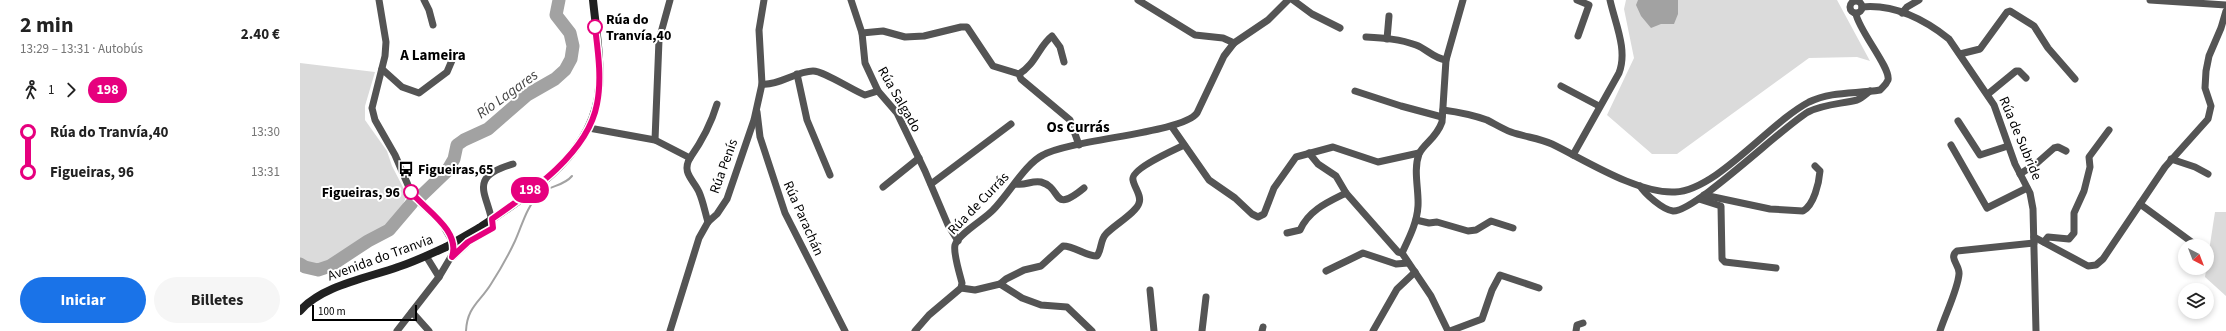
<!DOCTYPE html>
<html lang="es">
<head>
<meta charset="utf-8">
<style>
	body { margin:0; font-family:"Source Sans 3",sans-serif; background:#f6f6f6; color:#222; height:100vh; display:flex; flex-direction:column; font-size:15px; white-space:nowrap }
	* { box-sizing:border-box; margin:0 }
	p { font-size:13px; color:#767676 }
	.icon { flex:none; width:22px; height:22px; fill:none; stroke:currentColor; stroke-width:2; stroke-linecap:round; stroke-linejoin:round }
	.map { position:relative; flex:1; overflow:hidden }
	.sheet { display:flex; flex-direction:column; background:#fff; width:300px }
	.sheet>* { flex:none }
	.badge { padding:0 8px; border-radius:13px; font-size:14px; line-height:26px }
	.needle { width:26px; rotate:138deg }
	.controls { position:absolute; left:1878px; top:239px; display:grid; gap:8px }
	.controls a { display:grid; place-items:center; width:36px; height:36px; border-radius:50%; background:#fff; box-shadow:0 2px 6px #0003; font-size:20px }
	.scale { position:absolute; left:12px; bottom:10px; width:105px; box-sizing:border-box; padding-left:4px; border:2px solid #000; border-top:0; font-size:11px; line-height:14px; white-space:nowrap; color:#000; -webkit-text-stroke:3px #fff; paint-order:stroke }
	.map>.badge { position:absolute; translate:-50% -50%; box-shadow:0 0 0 2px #fff }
	.legs { display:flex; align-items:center; gap:6px; height:44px; padding:0 20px; font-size:13px }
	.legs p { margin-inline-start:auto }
	.head { display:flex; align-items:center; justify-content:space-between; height:68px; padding:0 20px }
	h1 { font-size:22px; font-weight:700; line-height:30px }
	.primary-button { display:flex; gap:8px; margin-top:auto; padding:8px 20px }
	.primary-button a { flex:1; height:46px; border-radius:24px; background:#1a73e8; color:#fff; font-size:16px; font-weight:700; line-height:46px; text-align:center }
	.primary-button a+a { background:#f6f6f6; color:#222 }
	ul { padding:0 20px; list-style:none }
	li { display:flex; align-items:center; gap:14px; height:40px; font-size:15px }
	li i { display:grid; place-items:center; width:6px; height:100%; margin:0 5px; background:currentColor }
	li i::after { content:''; width:10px; height:10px; margin:-5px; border:3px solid; border-radius:50%; background:#fff }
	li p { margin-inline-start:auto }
	li:first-child i { background:linear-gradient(#0000 50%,currentColor 0) }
	li:last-child i { background:linear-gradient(currentColor 50%,#0000 0) }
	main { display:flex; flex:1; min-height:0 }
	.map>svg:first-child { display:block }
</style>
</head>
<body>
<main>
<section class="sheet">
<div class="head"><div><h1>2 min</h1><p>13:29 – 13:31 · Autobús</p></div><b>2.40 €</b></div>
<div class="legs"><svg class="icon" aria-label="walk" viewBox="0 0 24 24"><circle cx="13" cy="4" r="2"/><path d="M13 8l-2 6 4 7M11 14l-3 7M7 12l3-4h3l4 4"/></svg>1<svg class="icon" aria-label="forward" viewBox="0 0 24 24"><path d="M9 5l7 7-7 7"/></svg><b class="badge" style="background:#e6007e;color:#fff">198</b></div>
<ul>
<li><i style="color:#e6007e"></i><b>Rúa do Tranvía,40</b><p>13:30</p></li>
<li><i style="color:#e6007e"></i><b>Figueiras, 96</b><p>13:31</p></li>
</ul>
<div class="primary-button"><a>Iniciar</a><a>Billetes</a></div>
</section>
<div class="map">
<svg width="1926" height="331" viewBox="0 0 1926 331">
	<rect width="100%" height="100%" fill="#fff"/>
	<g fill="#dbdbdb">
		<path d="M1326,0h211l33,61 -13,-4 -48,1 -132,96h-25l-45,-39 27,-57 -10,-49z"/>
		<path d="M0,63l75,9 -10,34v14l22,31 5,15 15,29c-5,11 -9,23 -19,31 -6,6 -15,7 -22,11 -21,12 -42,36 -66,24z"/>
		<path d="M1915,212h11v84l-21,-19z"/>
	</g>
	<path fill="#a2a2a2" d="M1338,0h40v14l-4,10h-13l-10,4 -10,-12 -5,-11z"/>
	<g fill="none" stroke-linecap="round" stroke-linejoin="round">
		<path stroke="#a2a2a2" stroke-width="2" d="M166,331c1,-24 14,-29 25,-47 9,-14 17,-28 24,-43 7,-15 11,-34 24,-46 10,-10 24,-8 33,-19"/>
		<g stroke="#a2a2a2" stroke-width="13">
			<path d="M120,197l27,-26 7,-12 3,-14 7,-5 24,-11 39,-34 28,-16 10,-9 6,-11 2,-13 -3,-13 -14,-18 3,-15"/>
			<path d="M0,264l5,3 13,3 12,-4 38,-25 21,-11 23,-27"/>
		</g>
		<g stroke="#545454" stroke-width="7">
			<path d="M79,0l7,42 -1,14 -13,52 3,12 20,35 16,37 7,9 23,21 13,22 1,6 -16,27 -42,54"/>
			<path d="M124,0l5,10 4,15"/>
			<path d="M551,0l11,33 3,30 13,28 19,22 28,58 23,54 10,16"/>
			<path d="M838,0l57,35 28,3 11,5"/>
			<path d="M993,0l19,14 28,14"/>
			<path d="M1277,0l12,5 -11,31"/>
			<path d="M1850,0l76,5"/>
			<circle cx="1556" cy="7" r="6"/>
			<path d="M1562,7c32,-3 63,13 87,32l45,66 21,59 15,29 3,16 3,122"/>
			<path d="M1602,13l5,-6 12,-7"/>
			<path d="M562,33l21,-2 22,6 19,-1 37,-9h6l26,39 26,8 2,5 49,41 9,25"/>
			<path d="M1066,37c17,1 34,2 50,8 11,4 17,13 30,15"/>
			<path d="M1087,39l2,-23"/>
			<path d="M1660,54l20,-5 27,-37 3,-1 24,15 14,22 27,31"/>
			<path d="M82,69l20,18 17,6 28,-21 6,-14"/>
			<path d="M497,74l10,46 23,55"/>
			<path d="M719,74c16,-9 20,-28 33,-38l8,11 4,15"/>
			<path d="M462,84c15,2 35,-13 51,-13 11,0 39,19 52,24l13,-4"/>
			<path d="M1261,86l38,20"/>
			<path d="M1055,91l46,15 41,11"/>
			<path d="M1688,94l28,-23h3l7,7"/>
			<path d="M1143,110c15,2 30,5 44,10 8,4 16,9 24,12 14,5 28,6 41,12 33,16 86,50 123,48 42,-2 94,-69 134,-90 23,-11 46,-8 71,-12 3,-3 6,-5 8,-10 3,-12 -29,-49 -32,-66"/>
			<path d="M457,112l3,25 25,76 60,118"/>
			<path d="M1658,121l22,34 28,-9"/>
			<path d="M872,127l37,53 26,18 17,16 6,3 6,-3 10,-26 22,-31 37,-10 45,15 41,-9"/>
			<path d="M289,128l66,12 35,18c-9,15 4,22 9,34 4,9 6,20 9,30"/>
			<path d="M355,140l4,-100 11,-40"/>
			<path d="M1651,145l36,63 40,-20"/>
			<path d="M1009,153l9,11 18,12 10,17 52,59 4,1"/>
			<path d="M1273,155l46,-82c9,-23 -4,-50 -9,-73"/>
			<path d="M390,158c12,-17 21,-34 27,-54"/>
			<path d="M1871,159l24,8 13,7"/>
			<path d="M1720,174l17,-11 17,-15 4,-1 8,4"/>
			<path d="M631,184l80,-60"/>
			<path d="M716,184c9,2 16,-4 25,-2 22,6 10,33 43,6"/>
			<path d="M1340,186c5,8 23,24 33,25 22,1 108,-83 135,-99 16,-8 33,-8 49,-12 5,-2 9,-6 13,-9"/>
			<path d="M583,187l36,-29"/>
			<path d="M1404,195l66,14 33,2c11,-6 16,-28 17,-40l-5,-5"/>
			<path d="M1399,199l22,7 1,53 3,3 51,6"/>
			<path d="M1840,204l53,39"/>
			<path d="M1116,220l13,3 8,-1 31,9 8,-1 15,-9 22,7"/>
			<path d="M987,233l13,-3c9,-20 28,-28 46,-37"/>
			<path d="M1734,237l54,29 8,-1 7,-6 62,-92 43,-48 3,-13 -6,-18 1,-17 3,-15 12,-28 5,-17"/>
			<path d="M1744,242l4,-5 21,2 5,-6v-20l10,-22 6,-24 -1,-10 20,-27"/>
			<path d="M126,256l13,21"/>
			<path d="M153,257l16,-15 24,-15c-4,-33 -28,-49 20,-63"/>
			<path d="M1026,271l37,-18 33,11 12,-1"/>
			<path d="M700,284l6,-5 18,-9 17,-4 22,-20c12,0 22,10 34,10 5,-7 3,-16 9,-22 7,-8 31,-22 33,-31 3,-7 -5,-16 -6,-23 -3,-11 41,-30 51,-35"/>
			<path d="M661,288l14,2 25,-6 22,14 19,7 26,2 25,24"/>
			<path d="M850,290l4,41"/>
			<path d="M112,312l17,19"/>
			<path d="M370,331l29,-93 9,-16 9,-8 10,-15 27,-79 8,-36 -3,-54 5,-30"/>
			<path d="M615,331l14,-16 32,-27 1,-5c-2,-8 -9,-30 -7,-38 3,-11 30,-26 38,-35 16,-16 32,-46 50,-55 29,-16 140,-22 154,-42l27,-57 10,-13 34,-23 20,-20"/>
			<path d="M902,331l4,-34"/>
			<path d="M962,331l1,-4"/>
			<path d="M1073,331l24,-42 18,-17"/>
			<path d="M1148,331l-17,-35 -29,-43c7,-15 15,-30 16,-47 1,-16 -5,-36 1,-52 5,-11 17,-15 23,-32l4,-62 17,-60"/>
			<path d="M1150,331l32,-12 10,-29 8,-15 39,13"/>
			<path d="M1276,331l1,-6 6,-2"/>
			<path d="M1640,331c5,-16 18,-42 19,-57 1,-9 -11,-16 -2,-23l77,-8"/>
		</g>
		<g stroke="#212121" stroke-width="8">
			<path d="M179,228c49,-33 116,-74 120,-140 2,-29 -3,-59 -6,-88"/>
			<path d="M0,311c21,-25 67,-33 98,-44 16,-5 32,-13 48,-20"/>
		</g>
		<path stroke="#212121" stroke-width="8" d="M146,247l33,-19"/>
	</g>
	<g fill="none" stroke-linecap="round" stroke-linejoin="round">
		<defs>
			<path id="line-1" d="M111,192c14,18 50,38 41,65l16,-15 25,-14 -1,-9c39,-27 96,-66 105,-115 5,-25 1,-52 -2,-77"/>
		</defs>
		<use href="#line-1" stroke="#fff" stroke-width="9"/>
		<use href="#line-1" stroke="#e6007e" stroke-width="6"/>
	</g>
	<defs>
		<symbol id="bus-bare" viewBox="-9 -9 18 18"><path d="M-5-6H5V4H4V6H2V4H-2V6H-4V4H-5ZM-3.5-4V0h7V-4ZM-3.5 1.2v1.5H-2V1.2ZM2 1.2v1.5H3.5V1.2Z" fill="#000" stroke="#fff" stroke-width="2.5" paint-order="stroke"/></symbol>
	</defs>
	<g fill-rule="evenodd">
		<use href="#bus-bare" x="95" y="158" width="22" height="22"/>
	</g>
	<g fill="#fff" stroke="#e6007e" stroke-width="2">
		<circle cx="295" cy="27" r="7"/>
		<circle cx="111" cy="192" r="7"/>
	</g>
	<g text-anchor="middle" stroke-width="4" stroke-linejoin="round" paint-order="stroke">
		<g font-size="14" font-weight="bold" fill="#000" stroke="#fff" text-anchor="start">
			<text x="306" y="24">Rúa do<tspan x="306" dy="16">Tranvía,40</tspan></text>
			<text x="100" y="197" text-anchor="end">Figueiras, 96</text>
		</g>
		<g font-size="14" fill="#000" stroke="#fff">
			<text transform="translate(600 99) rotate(60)" y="5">Rúa Salgado</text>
			<text transform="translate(1721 138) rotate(67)" y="5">Rúa de Subride</text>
			<text transform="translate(423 166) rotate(-70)" y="5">Rúa Penís</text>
			<text transform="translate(678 203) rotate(-46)" y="5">Rúa de Currás</text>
			<text transform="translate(504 218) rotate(66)" y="5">Rúa Parachán</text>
			<text transform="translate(80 257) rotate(-20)" y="5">Avenida do Tranvia</text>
		</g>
		<g font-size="14" font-weight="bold" fill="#000" stroke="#fff" text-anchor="start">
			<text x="118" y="174">Figueiras,65</text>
		</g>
		<g font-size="15" font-weight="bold" fill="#000" stroke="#fff">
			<text x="133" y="60">A Lameira</text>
			<text x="778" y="132">Os Currás</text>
		</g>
		<g font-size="15" font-style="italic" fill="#434343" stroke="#fff">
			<text transform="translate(207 94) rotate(-36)" y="5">Río Lagares</text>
		</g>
	</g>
</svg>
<div class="controls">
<a><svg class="needle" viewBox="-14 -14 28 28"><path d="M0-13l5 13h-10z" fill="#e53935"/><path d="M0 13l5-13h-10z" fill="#767676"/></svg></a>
<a><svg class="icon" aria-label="layers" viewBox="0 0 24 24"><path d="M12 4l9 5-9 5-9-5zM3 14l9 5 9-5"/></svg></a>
</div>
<div class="scale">100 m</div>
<b class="badge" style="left:230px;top:190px;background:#e6007e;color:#fff">198</b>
</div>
</main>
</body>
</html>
